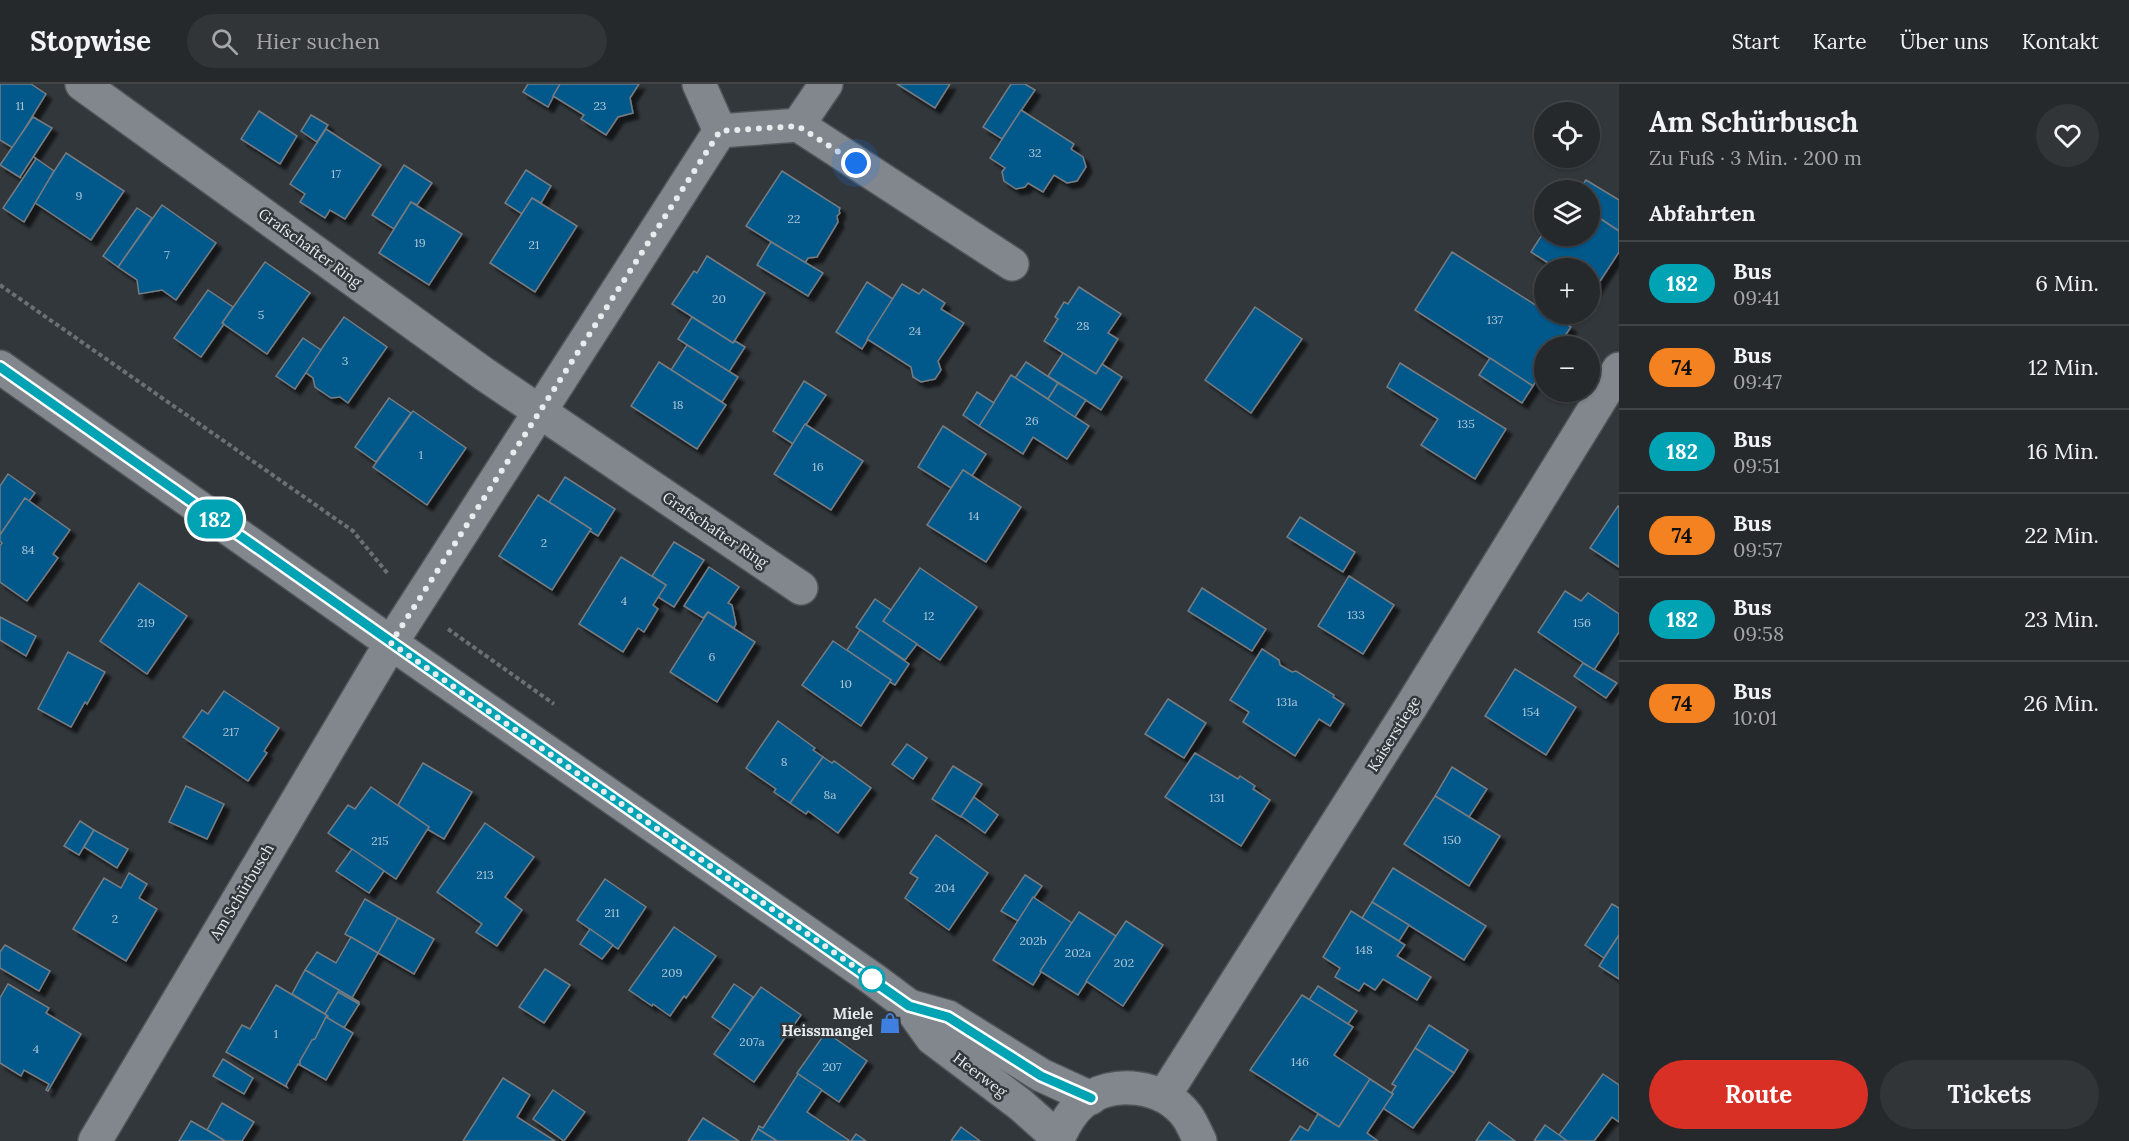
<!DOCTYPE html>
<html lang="de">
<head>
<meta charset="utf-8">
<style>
	body { margin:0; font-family:Lora,serif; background:#323538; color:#f1f3f6; height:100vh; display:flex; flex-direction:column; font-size:22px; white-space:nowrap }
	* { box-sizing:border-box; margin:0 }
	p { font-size:20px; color:#a4a6a9 }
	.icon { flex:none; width:33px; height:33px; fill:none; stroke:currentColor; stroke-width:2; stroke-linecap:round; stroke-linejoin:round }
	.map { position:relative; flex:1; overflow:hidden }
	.side { display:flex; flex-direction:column; background:#26292c; width:510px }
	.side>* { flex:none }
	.badge { padding:0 12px; border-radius:20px; font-size:21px; line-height:39px }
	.controls { position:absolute; left:1534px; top:18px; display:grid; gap:12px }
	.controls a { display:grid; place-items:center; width:66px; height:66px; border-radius:50%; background:#26292c; box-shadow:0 2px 4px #0004,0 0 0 2px #424548; font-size:30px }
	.you { position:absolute; width:30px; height:30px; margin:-15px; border:4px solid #fff; border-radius:50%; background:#1a73e8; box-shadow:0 0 0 9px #1a73e833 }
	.map>.badge { position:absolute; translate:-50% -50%; box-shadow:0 0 0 3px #fff }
	h2 { padding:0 30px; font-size:22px; line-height:54px }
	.round { display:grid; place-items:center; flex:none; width:63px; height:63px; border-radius:32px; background:#323538 }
	.summary { display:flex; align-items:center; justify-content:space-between; height:102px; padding:0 30px }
	h1 { font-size:28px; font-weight:800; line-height:45px }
	.button { display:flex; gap:12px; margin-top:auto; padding:12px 30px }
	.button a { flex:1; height:69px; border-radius:36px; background:#d93025; color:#fff; font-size:24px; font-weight:800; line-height:69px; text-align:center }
	.button a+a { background:#323538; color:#f1f3f6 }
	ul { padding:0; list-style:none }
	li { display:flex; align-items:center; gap:18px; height:84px; padding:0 30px; border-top:2px solid #424548 }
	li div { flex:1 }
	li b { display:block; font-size:22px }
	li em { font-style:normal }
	li .badge { min-width:66px; font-weight:700; text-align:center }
	header { display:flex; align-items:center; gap:36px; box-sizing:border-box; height:84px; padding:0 30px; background:#26292c; border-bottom:2px solid #424548 }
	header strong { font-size:28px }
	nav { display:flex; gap:33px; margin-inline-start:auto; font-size:21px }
	.search { width:420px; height:54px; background:#323538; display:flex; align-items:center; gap:15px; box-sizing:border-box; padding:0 21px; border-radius:33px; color:#a4a6a9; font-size:22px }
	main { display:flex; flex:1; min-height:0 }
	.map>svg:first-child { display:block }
</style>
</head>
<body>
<header>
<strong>Stopwise</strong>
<div class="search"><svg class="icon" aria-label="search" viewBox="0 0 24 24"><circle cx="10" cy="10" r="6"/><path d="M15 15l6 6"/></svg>Hier suchen</div>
<nav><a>Start</a><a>Karte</a><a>Über uns</a><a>Kontakt</a></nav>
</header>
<main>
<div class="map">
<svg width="1619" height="1057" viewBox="0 0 1619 1057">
	<defs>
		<filter id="shadow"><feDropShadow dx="5.5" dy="5.5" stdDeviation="1.5" flood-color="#0009"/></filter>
	</defs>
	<rect width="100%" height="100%" fill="#32373b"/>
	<g fill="#00588b" stroke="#767c81" stroke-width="1.5" filter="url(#shadow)">
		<path d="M0,0h31l15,10 -33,54 -13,-8z"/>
		<path d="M528,0h32l-12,23 -25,-15z"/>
		<path d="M560,0h79l-9,14 3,15 -15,4 -12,18 -25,-16 3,-4 -31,-19z"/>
		<path d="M897,0h53l-15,24z"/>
		<path d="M1011,0h14l10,6 -33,49 -19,-12z"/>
		<path d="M1021,26l53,34 -3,5 12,8 3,10 -9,14 -10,2 -13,-8 -11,17 -15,-9 -3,4 -9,2 -12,-8 -2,-9 3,-4 -15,-10z"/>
		<path d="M259,27l38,25 -17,28 -39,-25z"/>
		<path d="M311,31l17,10 -11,17 -16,-11z"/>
		<path d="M33,33l19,11 -32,49 1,1 -21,-13z"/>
		<path d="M326,45l55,36 -36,54 -15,-9 -5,8 -25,-16 5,-8 -15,-10z"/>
		<path d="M66,69l58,38 -33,49 -57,-38z"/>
		<path d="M34,73l20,14 -30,51 -21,-14 33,-49z"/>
		<path d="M404,81l28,18 -15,22 -6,-3 -17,27 -22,-14z"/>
		<path d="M526,86l25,16 -10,17 -9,-5 -10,16 -17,-11z"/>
		<path d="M782,87l58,37 -1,3 1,2 -3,3 1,6 -21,35 -9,1 -3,5 -59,-37z"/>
		<path d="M1586,96l33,20v31l-29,-19v-22h-11z"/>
		<path d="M532,114l45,28 -42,66 -45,-29z"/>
		<path d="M411,118l51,32 -33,51 -50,-32z"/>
		<path d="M162,121l54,38 -40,57 -14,-10 -23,4 -2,-14 -19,-13z"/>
		<path d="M137,124l15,10 -34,49 -15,-11z"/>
		<path d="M1590,128l29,19v21l-26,40 -3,-2v-22h-34l-25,-16 14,-22v6h45z"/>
		<path d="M771,158l52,31 -15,23 -51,-31z"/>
		<path d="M1452,168l93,59v3h4l22,13 -13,19h-13v21l-12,19 -118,-76z"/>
		<path d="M707,172l58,37 -32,50 -61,-39 22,-33 3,2z"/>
		<path d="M265,178l45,31 -43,61 -45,-31z"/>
		<path d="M867,198l26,17 -31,50 -26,-17z"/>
		<path d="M902,200l17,10 4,-5 22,14 -4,6 23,14 -26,38 3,9 -6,9 -14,3 -8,-5 -2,-10 -44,-28z"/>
		<path d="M1079,203l42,27 -13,19 10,6 -22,35 -52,-33 14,-22 -3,-2 9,-15 4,2z"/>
		<path d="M208,206l25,17 -11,16 2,1 -23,33 -27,-19z"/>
		<path d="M1255,223l47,32 -51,74 -46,-33z"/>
		<path d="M344,233l43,30 -39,56 -8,-6 -9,1 -16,-11 -2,-9 -8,-6z"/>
		<path d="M692,233l41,26 2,-2 10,6 -16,25 -51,-33z"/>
		<path d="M303,254l18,12 -26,39 -19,-13z"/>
		<path d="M687,261l51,32 -16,25 -51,-32z"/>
		<path d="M1063,269l33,21 6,-10 20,13 -21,33 -53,-34z"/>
		<path d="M1490,274l43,28 -11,17 -43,-28z"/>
		<path d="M659,278l67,43 -29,44 -66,-43z"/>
		<path d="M1026,278l32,21 -10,16 -33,-21z"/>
		<path d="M1400,279l106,66 -31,50 -54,-34 17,-26 -51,-32z"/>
		<path d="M1011,291l78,51 -22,33 -34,-22 -10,17 -44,-28z"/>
		<path d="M804,297l22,14 -33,49 -20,-13z"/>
		<path d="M1058,299l28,17 -11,17 -27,-18z"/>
		<path d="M977,308l17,11 -15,23 -16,-11z"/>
		<path d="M389,314l22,15 -35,49 -21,-15z"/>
		<path d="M413,327l53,37 -39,57 -54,-38z"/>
		<path d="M805,340l58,37 -32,49 -57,-36z"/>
		<path d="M943,342l43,28 -14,22 -9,-6 -12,18 -33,-21z"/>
		<path d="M963,386l58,37 -35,55 -59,-37z"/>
		<path d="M8,390l27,19 -6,8 -4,-3 -25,37v-49z"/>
		<path d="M565,393l50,32 -17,27 -8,-5 1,-2 -42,-27z"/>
		<path d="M538,411l53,34 -39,61 -53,-34z"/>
		<path d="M25,414l45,32 -17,24 5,4 -31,43 -27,-19v-36l2,-3 -2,-2v-6z"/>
		<path d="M1618,422h1v61l-29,-19z"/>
		<path d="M1300,433l55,35 -12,20 -56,-35z"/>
		<path d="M674,458l30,18 -30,47 -16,-10 8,-12 -14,-9z"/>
		<path d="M621,473l45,28 -13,20 5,4 -14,23 -6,-4 -15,24 -44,-28z"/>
		<path d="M709,483l30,20 -11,16 4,2 4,19 -2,4 -26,-16 -5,6 -19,-12z"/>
		<path d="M920,484l57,39 -37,53 -57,-39z"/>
		<path d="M1349,492l45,29 -31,49 -45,-28z"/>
		<path d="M139,499l48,33 -40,58 -47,-33z"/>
		<path d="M1202,504l64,41 -14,22 -64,-40z"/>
		<path d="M1565,507l16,10 7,-8 31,21v18l-25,38 -56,-38z"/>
		<path d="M875,515l16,11 -8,11 34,23 -12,16 -49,-33z"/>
		<path d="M708,528l47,30 -38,60 -47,-30z"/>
		<path d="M0,533l36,19 -10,20 -26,-16z"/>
		<path d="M860,546l49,34 -14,21 -5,-3 1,-2 -44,-30z"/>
		<path d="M833,557l58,39 -30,46 -59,-41z"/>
		<path d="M1262,565l17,11 1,5 12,7 4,-1 38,24 -1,2 11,7 -14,22 -11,-7 -24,37 -52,-34 6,-10 -19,-12z"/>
		<path d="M68,568l37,20 -18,32 -2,-2 -14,25 -33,-18z"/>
		<path d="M1583,579l34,20 -11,15 -32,-22z"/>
		<path d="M1515,585l61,38 -30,48 -61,-39z"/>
		<path d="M224,607l55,37 -15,23 3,2 -19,28 -65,-44 19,-27 6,4z"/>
		<path d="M1168,615l38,24 -22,35 -39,-24z"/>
		<path d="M778,637l37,27 -2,2 10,7 -33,46 -16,-11 2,-3 -30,-21z"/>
		<path d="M907,660l20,14 -14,21 -21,-15z"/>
		<path d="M1195,669l43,26 2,-3 15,10 -2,3 17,11 -29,46 -76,-49z"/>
		<path d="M823,673l9,6 2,-2 37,27 -33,45 -30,-22 -2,3 -16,-11z"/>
		<path d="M423,679l49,29 -28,47 -17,-10 2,-2 -31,-22z"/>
		<path d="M953,682l29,18 -21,33 -29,-18z"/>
		<path d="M1452,683l35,22 -18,28 -34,-21z"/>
		<path d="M186,702l38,18 -17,35 -38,-17z"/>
		<path d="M371,703l58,40 -33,52 -68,-46 20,-28 7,4z"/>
		<path d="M1435,712l65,40 -31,50 -65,-42z"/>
		<path d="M974,713l24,18 -13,18 -24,-17z"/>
		<path d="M80,737l14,9 -15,25 -15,-9z"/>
		<path d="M485,739l49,34 -29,40 17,13 -25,36 -21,-14 6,-8 -45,-32z"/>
		<path d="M94,746l34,19 -11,19 -33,-21z"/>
		<path d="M936,751l52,38 -39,57 -44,-32 13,-20 -8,-5z"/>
		<path d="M352,765l32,22 -15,22 -33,-22z"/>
		<path d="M1393,784l93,58 -22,34 -92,-58z"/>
		<path d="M129,789l18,11 -8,14 18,11 -31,52 -53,-32 31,-51 17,10z"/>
		<path d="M1025,791l17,11 -24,35 -17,-10z"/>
		<path d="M605,795l41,28 -28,42 -41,-29z"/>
		<path d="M1033,813l39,26 -39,62 -40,-25z"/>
		<path d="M365,815l33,19 -20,35 -33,-19z"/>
		<path d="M1372,818l37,23 -10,16 -37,-23z"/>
		<path d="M1612,820l7,4v27l-15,23 -19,-13z"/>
		<path d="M1351,827l54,34 -8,11 34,21 -14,23 -34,-21 -8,11 -11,-7 -5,8 -24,-14 5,-9 -17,-11z"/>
		<path d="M1079,828l37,24 -38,59 -38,-24z"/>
		<path d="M398,834l36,21 -20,35 -36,-21z"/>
		<path d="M1126,837l37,24 -40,61 -37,-25z"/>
		<path d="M674,843l42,29 -30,42 -2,-2 -14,20 -17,-12 -1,2 -23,-16z"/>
		<path d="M590,845l23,16 -11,14 -22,-15z"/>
		<path d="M1619,851v44l-20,-13z"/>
		<path d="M351,853l27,16 -26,45 -47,-28 12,-18 19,11z"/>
		<path d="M5,861l45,26 -11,20 -39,-23v-16z"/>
		<path d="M545,885l25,16 -26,38 -25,-16z"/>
		<path d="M305,886l54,32v2l-21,-12 -13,22 -33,-20z"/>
		<path d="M8,900l41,24 -3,5 35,21 -33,57 -2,-1 3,-6 -25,-14 -3,6 -21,-13v-65z"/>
		<path d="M734,900l19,13 -22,33 -19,-13z"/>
		<path d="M276,901l52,31 -2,1 -11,22 -3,1 -12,21v4l-2,-1 -12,21 1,2 -61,-35 16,-27 8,4z"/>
		<path d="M1318,902l39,25 -9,13 -39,-24z"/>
		<path d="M761,903l40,28 -47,67 -40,-28z"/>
		<path d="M338,908l21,12 -15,24 -17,-10 1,-2 -3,-2z"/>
		<path d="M1302,911l51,32 -19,28 36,24 -31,48 -89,-57z"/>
		<path d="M326,933l27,16 -27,47 -26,-15v-4l12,-21 3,-1z"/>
		<path d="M1429,941l39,25 -14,23 -39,-25z"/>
		<path d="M826,948l41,29 -28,41 -42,-29z"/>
		<path d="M1415,964l39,25 -41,55 -30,-20 10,-14 -1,-2 4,-6 -4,-2z"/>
		<path d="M223,975l30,19 -9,16 -31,-18z"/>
		<path d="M798,990l24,16 -15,22 43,29h-73l-19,-12 1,-3 4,2z"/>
		<path d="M1603,990l16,11v37l-7,-5 -18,24h-27l-8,-6z"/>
		<path d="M503,994l27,17 -13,22 38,24h-92z"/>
		<path d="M1370,995l23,15 -26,39 11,8h-88l10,-15 8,5 10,-17 21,13z"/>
		<path d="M553,1006l32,22 -21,29 -31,-22z"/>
		<path d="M222,1019l32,19 -12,19h-17l-18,-11z"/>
		<path d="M703,1034l36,23h-51z"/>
		<path d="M191,1037l16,9 18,11h-46z"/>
		<path d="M1489,1038l26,19h-39z"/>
		<path d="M1545,1041l14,10 8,6h-33z"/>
		<path d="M961,1043l19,14h-29z"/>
		<path d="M758,1045l19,12h-26z"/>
		<path d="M856,1050l10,7h-15z"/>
	</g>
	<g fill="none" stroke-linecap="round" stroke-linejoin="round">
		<defs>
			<g id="minor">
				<path d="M82,0l402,290 317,214"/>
				<path d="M699,0l21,47"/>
				<path d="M798,41l214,139"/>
				<path d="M720,47l78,-6 28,-41"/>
				<path d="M1164,1012l248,-391 207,-336"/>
				<path d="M95,1057l296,-498 329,-512"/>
			</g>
			<g id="tertiary">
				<path d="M0,283l391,276 482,336 36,27 23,32 89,67 28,25 8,10"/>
				<path d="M909,922l39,11 93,58 50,23"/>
				<path d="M1057,1057c6,-14 13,-28 25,-38 30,-25 82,-18 105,13 5,7 9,17 13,25"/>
			</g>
		</defs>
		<use href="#minor" stroke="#505457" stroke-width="36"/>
		<use href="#tertiary" stroke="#505457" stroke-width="36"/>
		<g stroke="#6b7074" stroke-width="4" stroke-dasharray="4.5 3" stroke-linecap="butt">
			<path d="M0,201l353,246 35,43"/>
			<path d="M448,545l106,75"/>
		</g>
		<use href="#minor" stroke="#82878d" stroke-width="33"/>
		<use href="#tertiary" stroke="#82878d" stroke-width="33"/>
	</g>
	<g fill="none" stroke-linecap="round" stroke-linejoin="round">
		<defs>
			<path id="line" d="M0,283l909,639 39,11 93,59 50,22"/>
		</defs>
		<use href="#line" stroke="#fff" stroke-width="14"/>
		<use href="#line" stroke="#00a3b4" stroke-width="9"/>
		<path stroke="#e8ecef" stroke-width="6" stroke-dasharray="0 10.8" d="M856,79l-58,-37 -78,5 -329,512 481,336"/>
	</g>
	<defs>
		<symbol id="shop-bare" viewBox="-9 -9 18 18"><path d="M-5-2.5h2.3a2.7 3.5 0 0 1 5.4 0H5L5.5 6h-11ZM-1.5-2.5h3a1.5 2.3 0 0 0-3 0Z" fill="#3f7fe0" stroke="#32373b" stroke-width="2.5" paint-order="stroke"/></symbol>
	</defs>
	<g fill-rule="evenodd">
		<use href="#shop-bare" x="875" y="924" width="30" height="30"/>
	</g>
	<circle fill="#fff" stroke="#00a3b4" stroke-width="3" cx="872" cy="895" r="12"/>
	<g text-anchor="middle" stroke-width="5" stroke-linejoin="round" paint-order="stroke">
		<g font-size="12" fill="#aec7d6">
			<text x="20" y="26">11</text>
			<text x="600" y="26">23</text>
			<text x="1035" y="73">32</text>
			<text x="336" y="94">17</text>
			<text x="79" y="116">9</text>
			<text x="794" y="139">22</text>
			<text x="420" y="163">19</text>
			<text x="534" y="165">21</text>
			<text x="167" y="175">7</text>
			<text x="719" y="219">20</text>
			<text x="261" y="235">5</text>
			<text x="1495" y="240">137</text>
			<text x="1083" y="246">28</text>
			<text x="915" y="251">24</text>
			<text x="345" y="281">3</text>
			<text x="678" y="325">18</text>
			<text x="1032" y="341">26</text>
			<text x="1466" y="344">135</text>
			<text x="421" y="375">1</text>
			<text x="818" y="387">16</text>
			<text x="974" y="436">14</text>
			<text x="544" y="463">2</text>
			<text x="28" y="470">84</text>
			<text x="624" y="521">4</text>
			<text x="1356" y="535">133</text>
			<text x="929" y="536">12</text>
			<text x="146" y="543">219</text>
			<text x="1582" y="543">156</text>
			<text x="712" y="577">6</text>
			<text x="846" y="604">10</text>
			<text x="1287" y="622">131a</text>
			<text x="1531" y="632">154</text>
			<text x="231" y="652">217</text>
			<text x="784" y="682">8</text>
			<text x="830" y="715">8a</text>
			<text x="1217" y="718">131</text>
			<text x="1452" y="760">150</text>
			<text x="380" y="761">215</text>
			<text x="485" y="795">213</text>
			<text x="945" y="808">204</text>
			<text x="612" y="833">211</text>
			<text x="115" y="839">2</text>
			<text x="1033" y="861">202b</text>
			<text x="1364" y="870">148</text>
			<text x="1078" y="873">202a</text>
			<text x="1124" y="883">202</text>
			<text x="672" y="893">209</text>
			<text x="276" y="954">1</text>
			<text x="752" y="962">207a</text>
			<text x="36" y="969">4</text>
			<text x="1300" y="982">146</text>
			<text x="832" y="987">207</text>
		</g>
		<g font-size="15" fill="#e8ecef" stroke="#32373b">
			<text transform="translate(310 164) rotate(36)" y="5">Grafschafter Ring</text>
			<text transform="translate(715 446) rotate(34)" y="5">Grafschafter Ring</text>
			<text transform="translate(1394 650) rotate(-58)" y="5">Kaiserstiege</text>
			<text transform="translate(242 808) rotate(-59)" y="5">Am Schürbusch</text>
			<text transform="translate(980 991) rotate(37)" y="5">Heerweg</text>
		</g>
		<g font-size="15" font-weight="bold" fill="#e8ecef" stroke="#32373b" text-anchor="end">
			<text x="873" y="935">Miele<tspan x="873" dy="17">Heissmangel</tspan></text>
		</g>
	</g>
</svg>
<div class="controls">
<a><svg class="icon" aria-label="locate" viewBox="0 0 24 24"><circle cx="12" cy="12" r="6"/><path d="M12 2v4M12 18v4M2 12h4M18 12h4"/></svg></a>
<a><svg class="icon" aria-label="layers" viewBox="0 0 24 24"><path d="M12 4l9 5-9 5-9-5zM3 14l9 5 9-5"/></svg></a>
<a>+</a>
<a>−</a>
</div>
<div class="you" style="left:856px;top:79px"></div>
<b class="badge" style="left:215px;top:435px;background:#00a3b4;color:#fff">182</b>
</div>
<section class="side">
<div class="summary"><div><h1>Am Schürbusch</h1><p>Zu Fuß · 3 Min. · 200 m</p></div><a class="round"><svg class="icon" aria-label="heart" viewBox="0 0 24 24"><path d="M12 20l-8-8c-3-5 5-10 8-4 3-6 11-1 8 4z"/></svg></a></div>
<h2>Abfahrten</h2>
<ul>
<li><span class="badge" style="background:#00a3b4;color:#fff">182</span><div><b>Bus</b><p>09:41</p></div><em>6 Min.</em></li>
<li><span class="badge" style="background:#f58220;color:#111">74</span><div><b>Bus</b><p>09:47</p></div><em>12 Min.</em></li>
<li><span class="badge" style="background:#00a3b4;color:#fff">182</span><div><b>Bus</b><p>09:51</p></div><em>16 Min.</em></li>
<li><span class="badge" style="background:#f58220;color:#111">74</span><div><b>Bus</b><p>09:57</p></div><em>22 Min.</em></li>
<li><span class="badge" style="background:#00a3b4;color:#fff">182</span><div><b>Bus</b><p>09:58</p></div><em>23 Min.</em></li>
<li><span class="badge" style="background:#f58220;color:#111">74</span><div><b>Bus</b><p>10:01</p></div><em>26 Min.</em></li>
</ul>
<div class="button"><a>Route</a><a>Tickets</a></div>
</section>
</main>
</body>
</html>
